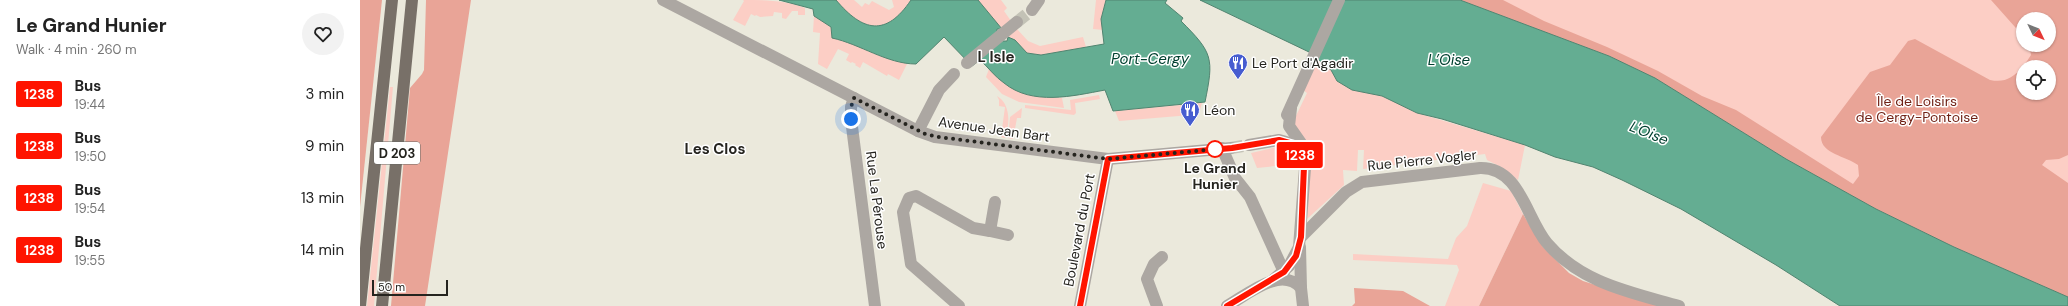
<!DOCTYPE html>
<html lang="en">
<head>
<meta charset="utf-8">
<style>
	body { margin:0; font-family:"DM Sans",sans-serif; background:#f2f2f2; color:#222; height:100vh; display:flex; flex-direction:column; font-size:15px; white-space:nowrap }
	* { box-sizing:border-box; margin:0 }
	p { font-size:13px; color:#767676 }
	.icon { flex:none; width:22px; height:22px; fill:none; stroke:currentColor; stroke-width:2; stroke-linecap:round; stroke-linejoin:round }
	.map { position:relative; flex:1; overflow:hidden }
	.side { display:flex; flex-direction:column; background:#fff; width:360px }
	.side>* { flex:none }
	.badge { padding:0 8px; border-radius:3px; font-size:14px; line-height:26px }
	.needle { width:26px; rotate:133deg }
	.fabs { position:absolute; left:1656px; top:12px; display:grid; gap:8px }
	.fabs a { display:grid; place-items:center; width:40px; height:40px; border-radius:50%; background:#fff; box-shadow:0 1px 3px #0004; font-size:20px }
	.scale { position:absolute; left:12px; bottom:10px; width:76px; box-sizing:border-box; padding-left:4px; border:2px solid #25241f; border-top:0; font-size:11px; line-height:14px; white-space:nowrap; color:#25241f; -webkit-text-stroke:3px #fff; paint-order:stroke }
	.you { position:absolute; width:20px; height:20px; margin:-10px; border:3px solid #fff; border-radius:50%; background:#1a73e8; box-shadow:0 0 0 6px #1a73e833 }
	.map>.badge { position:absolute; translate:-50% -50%; box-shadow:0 0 0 2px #fff }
	.round { display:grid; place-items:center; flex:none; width:42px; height:42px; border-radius:21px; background:#f2f2f2 }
	.summary { display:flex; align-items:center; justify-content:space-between; height:68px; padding:0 16px }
	h1 { font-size:19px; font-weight:800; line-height:30px }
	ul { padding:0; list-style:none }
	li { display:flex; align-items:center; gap:12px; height:52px; padding:0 16px }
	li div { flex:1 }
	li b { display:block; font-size:15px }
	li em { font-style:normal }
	li .badge { min-width:44px; font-weight:700; text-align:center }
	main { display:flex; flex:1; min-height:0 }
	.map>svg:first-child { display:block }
</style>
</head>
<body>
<main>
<section class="side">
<div class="summary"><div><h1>Le Grand Hunier</h1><p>Walk · 4 min · 260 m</p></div><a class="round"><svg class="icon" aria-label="heart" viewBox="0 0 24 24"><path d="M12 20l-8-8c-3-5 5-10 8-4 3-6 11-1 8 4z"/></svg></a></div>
<ul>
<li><span class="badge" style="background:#ff1400;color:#fff">1238</span><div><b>Bus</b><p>19:44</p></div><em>3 min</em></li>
<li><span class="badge" style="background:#ff1400;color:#fff">1238</span><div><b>Bus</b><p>19:50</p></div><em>9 min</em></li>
<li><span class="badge" style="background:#ff1400;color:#fff">1238</span><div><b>Bus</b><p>19:54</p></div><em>13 min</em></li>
<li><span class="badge" style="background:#ff1400;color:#fff">1238</span><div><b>Bus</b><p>19:55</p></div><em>14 min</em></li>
</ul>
</section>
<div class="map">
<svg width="1708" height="306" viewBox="0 0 1708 306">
	<rect width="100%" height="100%" fill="#ebe9dc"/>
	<g fill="#fccec5" fill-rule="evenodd">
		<path d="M383,0c21,0 42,0 62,8v7h-7v-4h-6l-6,8 -4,-1v-5l-8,-1 -1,4 -13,1 -4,-2 -1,1 -4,-2 -6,12 -12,-6 11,-19z"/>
		<path d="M476,0h18l8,7 3,-4 4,2 3,-4 17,9 5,-3 -2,-7h19c-25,37 -48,32 -75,0z"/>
		<path d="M618,0h23l6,8 -3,3 7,10 -10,8z"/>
		<path d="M736,0h10l-4,15 1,15 -10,-1z"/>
		<path d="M1100,0h608v297l-161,-72 -298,-169zM1663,19h26v26h-26zM1663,67h26v26h-26z"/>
		<path d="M454,16l15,9 3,5 17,12 26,12 32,10 -8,16 -11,-6 -1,2 -24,-14 -3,6 -5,-3 1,-1 -4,-2 -1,1 -5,-3 3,-6 -11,-5 -11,20 -9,-5 2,-31 -7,-1z"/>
		<path d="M657,29l11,12 12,5 43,-9 3,10 -45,8 -14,-2 -12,-13 -7,-3z"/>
		<path d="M958,59l13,11 6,11 15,9 30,6 35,17 108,32 -7,35 -17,-13 -14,-7 -2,-6 -122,15 1,-19h-6l-1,21 -14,-1 1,15 -37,34 1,-70 2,-1 -15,-21v-9l12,-25 -4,-3z"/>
		<path d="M629,69c28,28 36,25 73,29l2,10 -45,-6 -17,-8 -16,-17z"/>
		<path d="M30,87h3l-19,219h-7z"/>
		<path d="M739,95l1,4 -25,4 1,10 -2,2 -49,-7v-3l46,5 -1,-10z"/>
		<path d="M637,96c14,8 13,29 8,42l-4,-1v-5h-5l-5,-4 11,1 3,-22 -6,-1v-6z"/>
		<path d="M842,103l-3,10 -8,2 -72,6 -4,-10z"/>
		<path d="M662,108l-1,10h-4l-4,21 -5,-1 2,-21z"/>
		<path d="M917,147c12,1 16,6 17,17l-37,4 -6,-15z"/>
		<path d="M1123,183l28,8 12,23 -44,92h-34l14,-36 -2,-5 -104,-5v-6l95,5 8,-21 11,-12z"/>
	</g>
	<g fill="#e9a497">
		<path d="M0,0h22l-22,207z"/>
		<path d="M66,0h45l-46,306h-34l19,-218 12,-14 2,-4z"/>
		<path d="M1100,0h43l41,21 63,26 51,24 44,25 34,14 117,74 6,-8 -1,-11c-12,-9 -37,-11 -37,-28l49,-65 20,-7 18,-24 7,-2 75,41c15,3 22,-2 33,-13v26h26v-26h-26l8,-12 -2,-10h20v-26h-26v17l-32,-36h77v155l-9,4 -13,1 -4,5 26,18v114l-114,-50 -78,-38 -90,-50 -131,-81 -46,-22z"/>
		<path d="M1163,214l20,33 26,26 14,8 79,25h-183z"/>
		<path d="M994,288l49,3 27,15h-78l3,-3z"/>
	</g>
	<g fill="#64ad92" stroke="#518470">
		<path d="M419,0h57c27,32 50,37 75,0h67l24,29h-5v4l6,8h4l1,-4 7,3 12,13 14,2 63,-11 -3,-25 5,-19h61l-2,3 18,15 -2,3c32,32 33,37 24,81l-92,9 -8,-21c-32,6 -73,16 -101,-7 -9,-6 -16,-16 -24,-23l-8,6 -28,-29 -28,27c-29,0 -56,-20 -84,-26l-1,-11 -17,-11 -1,-7z"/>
		<path d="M840,0h260l149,56 46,22 131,81 90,50 78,38 114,50v9h-228l-64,-41 -95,-56 -59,-29 -29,-13 -38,-10 -30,-12 -83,-26 -25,-6 -35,-17 -30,-6 -15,-9 -6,-11 -22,-18z"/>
	</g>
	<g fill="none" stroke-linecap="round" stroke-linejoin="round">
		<g stroke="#c3c2b6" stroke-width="12" stroke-dasharray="12 6" stroke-linecap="butt">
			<path d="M657,22l15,-12"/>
			<path d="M871,148l18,-3"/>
		</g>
		<g stroke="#aca7a2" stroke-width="12">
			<path d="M303,0l255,131 17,6 173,22 123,-11"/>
			<path d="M672,10l7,-10"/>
			<path d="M607,63l50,-41"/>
			<path d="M494,98l-3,9v12l24,187"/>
			<path d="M927,115l52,-115"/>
			<path d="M558,131l21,-41 15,-16"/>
			<path d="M889,145l30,-5 14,4"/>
			<path d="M862,148l13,30 15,19 34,75"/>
			<path d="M630,231l18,4"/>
			<path d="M941,237l45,-45 16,-10 118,-14c40,-1 46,50 67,75 34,40 83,49 132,63"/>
			<path d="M940,247l1,41"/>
			<path d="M912,281l17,-15 10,-19 7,-92 -3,-9 -14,-20 2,-18"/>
			<path d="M599,306l-48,-42 -8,-52 6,-14 7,-2 57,32 17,3 5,-29"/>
			<path d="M720,306l28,-147"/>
			<path d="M797,306l-10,-27 7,-15 8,-7"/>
		</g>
		<path stroke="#aca7a2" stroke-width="12" d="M867,306c20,-11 54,-41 74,-18l2,18"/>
		<g stroke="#787068" stroke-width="12">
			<path d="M0,306l32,-306"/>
			<path d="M22,306l30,-306"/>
		</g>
	</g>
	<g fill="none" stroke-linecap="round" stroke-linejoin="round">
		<defs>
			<path id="line" d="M720,306l28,-147 124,-11 47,-8 14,4 8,14 3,8 -3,71 -5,19 -12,16 -57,34"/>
		</defs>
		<use href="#line" stroke="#fff" stroke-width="9"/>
		<use href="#line" stroke="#ff1400" stroke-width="6"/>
		<path stroke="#25241f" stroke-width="4" stroke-dasharray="0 7.2" d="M491,119v-12l3,-9 71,36 14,3 169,22 110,-10h-3"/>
	</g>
	<defs>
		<symbol id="restaurant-pin" viewBox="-11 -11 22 30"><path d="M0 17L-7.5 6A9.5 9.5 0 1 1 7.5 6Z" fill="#465cd0" stroke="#fff"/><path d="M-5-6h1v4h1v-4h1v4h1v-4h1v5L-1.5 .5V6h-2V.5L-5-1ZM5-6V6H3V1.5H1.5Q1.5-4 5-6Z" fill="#fff"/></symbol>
	</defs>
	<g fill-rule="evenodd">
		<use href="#restaurant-pin" x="867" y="52" width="22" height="30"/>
		<use href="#restaurant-pin" x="819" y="99" width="22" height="30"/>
	</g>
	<circle fill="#fff" stroke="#ff1400" stroke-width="2" cx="855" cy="149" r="8"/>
	<g text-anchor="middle" stroke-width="3" stroke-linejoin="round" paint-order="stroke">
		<rect fill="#fff" stroke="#666662" stroke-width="1" x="14" y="142" width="46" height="22" rx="3"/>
		<g font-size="13" font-weight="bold" fill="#25241f">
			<text x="37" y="158">D 203</text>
		</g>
		<g font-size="14" fill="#25241f" stroke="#fff" text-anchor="start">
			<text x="892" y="68">Le Port d'Agadir</text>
			<text x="844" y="115">Léon</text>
		</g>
		<g font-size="14" fill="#702115" stroke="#fff">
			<text x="1557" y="106">Île de Loisirs<tspan x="1557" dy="16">de Cergy-Pontoise</tspan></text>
		</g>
		<g font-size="14" fill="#25241f" stroke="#fff">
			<text transform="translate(634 129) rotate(8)" y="5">Avenue Jean Bart</text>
			<text transform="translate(1062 160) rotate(-6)" y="5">Rue Pierre Vogler</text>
			<text transform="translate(517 200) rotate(83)" y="5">Rue La Pérouse</text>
			<text transform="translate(719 230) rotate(-79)" y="5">Boulevard du Port</text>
		</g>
		<g font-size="14" font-weight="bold" fill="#25241f" stroke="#fff">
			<text x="855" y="173">Le Grand<tspan x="855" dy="16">Hunier</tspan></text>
		</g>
		<g font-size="15" font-weight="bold" fill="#25241f" stroke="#fff">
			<text x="636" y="62">L Isle</text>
			<text x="355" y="154">Les Clos</text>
		</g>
		<g font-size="15" font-style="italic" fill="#00402f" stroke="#fff">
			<text x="790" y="64">Port-Cergy</text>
			<text x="1089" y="65">L’Oise</text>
			<text transform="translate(1289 133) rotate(22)" y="5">L'Oise</text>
		</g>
	</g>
</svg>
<div class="fabs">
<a><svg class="needle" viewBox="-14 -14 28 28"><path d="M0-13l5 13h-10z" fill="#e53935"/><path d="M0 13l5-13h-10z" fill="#767676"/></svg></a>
<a><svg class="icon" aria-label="locate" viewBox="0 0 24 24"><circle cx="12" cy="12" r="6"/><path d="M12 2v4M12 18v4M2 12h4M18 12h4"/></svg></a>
</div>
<div class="scale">50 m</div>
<div class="you" style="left:491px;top:119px"></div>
<b class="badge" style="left:940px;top:155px;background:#ff1400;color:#fff">1238</b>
</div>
</main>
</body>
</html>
